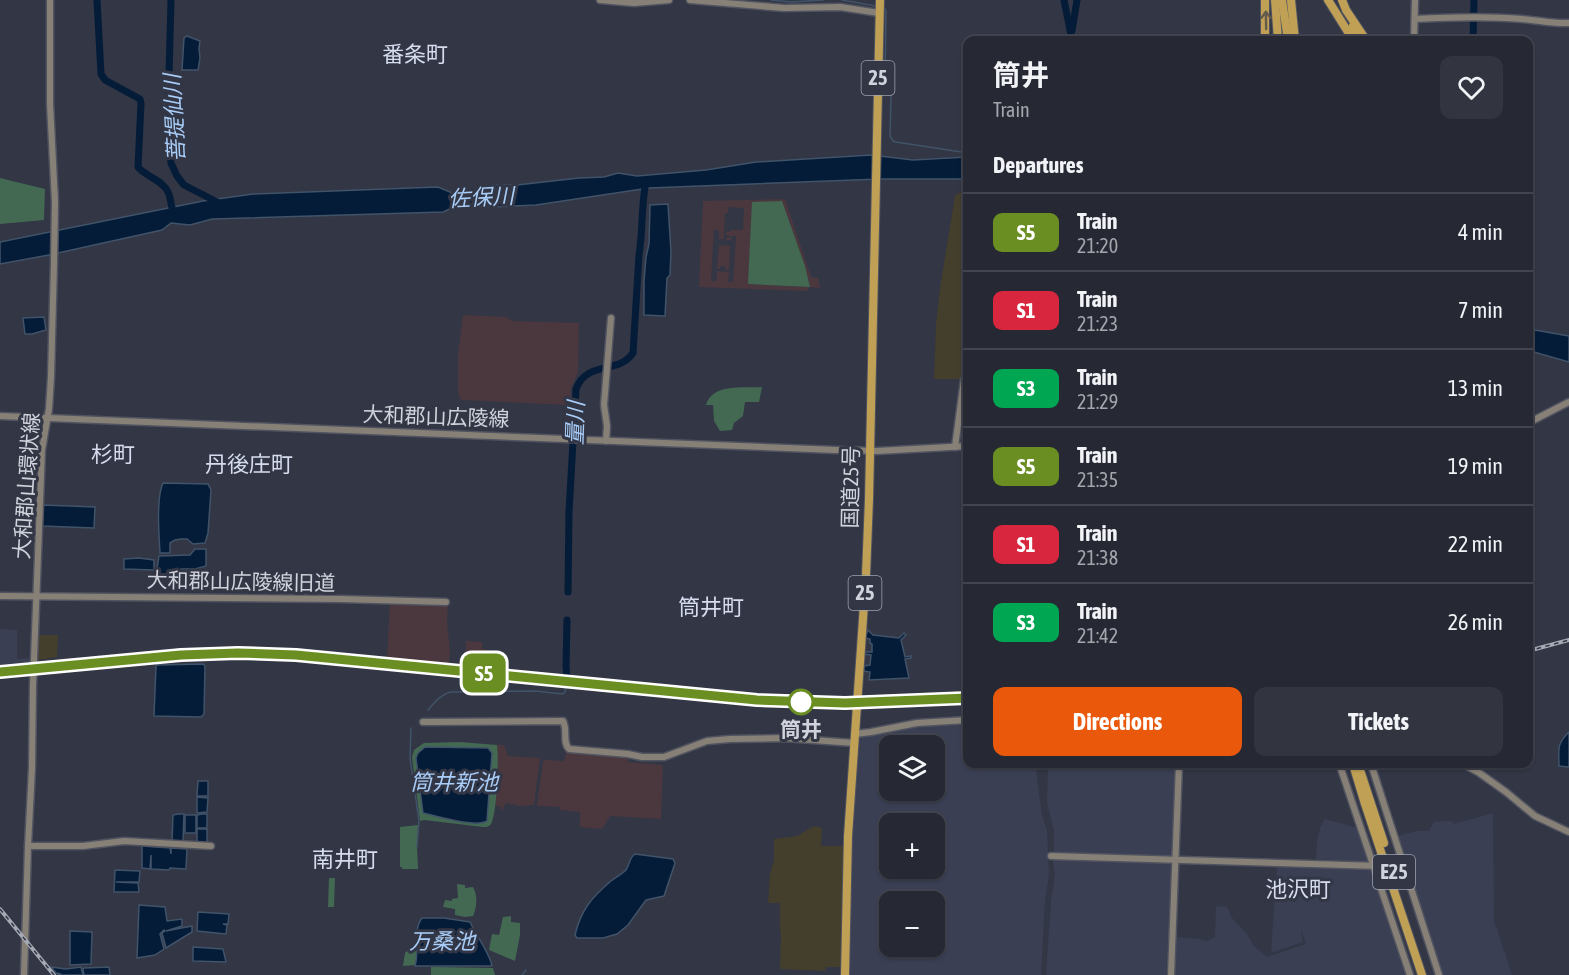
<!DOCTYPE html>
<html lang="en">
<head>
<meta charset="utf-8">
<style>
	body { margin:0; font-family:"Asap Condensed","Noto Sans JP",sans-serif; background:#323440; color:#f1f3f6; height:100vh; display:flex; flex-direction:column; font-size:22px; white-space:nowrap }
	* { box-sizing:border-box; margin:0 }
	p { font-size:20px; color:#a4a6ac }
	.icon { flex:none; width:33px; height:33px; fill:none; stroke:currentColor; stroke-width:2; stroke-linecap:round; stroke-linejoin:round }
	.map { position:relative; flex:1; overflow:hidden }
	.drawer { position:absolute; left:963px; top:36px; width:570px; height:732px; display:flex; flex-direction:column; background:#262834; border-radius:12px; box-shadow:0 2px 4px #0004,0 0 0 2px #42444f }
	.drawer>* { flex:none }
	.badge { padding:0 12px; border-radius:9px; font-size:21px; line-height:39px }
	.controls { position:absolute; left:879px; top:735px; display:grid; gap:12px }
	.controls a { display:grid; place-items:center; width:66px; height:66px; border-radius:12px; background:#262834; box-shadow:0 2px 4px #0004,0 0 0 2px #42444f; font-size:30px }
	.map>.badge { position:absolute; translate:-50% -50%; box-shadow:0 0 0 3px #fff }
	h2 { padding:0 30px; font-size:22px; line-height:54px }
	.round { display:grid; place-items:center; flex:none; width:63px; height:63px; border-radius:12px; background:#323440 }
	.headline { display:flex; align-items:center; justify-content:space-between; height:102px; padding:0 30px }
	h1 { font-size:28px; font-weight:700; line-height:45px }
	.button { display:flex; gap:12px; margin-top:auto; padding:12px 30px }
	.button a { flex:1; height:69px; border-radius:12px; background:#ea580c; color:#fff; font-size:24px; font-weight:700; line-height:69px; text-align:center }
	.button a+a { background:#323440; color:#f1f3f6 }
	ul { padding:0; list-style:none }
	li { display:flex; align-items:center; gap:18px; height:78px; padding:0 30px; border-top:2px solid #42444f }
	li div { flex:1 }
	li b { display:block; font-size:22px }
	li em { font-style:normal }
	li .badge { min-width:66px; font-weight:700; text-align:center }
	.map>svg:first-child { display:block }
</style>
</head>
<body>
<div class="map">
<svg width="1569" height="975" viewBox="0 0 1569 975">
	<rect width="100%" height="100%" fill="#323645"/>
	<g fill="#443e2c">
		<path d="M958,193h9v186h-31l-2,-1 2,-53 4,-37 15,-92z"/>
		<path d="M39,635h19l-1,22 -19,3z"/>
		<path d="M814,826l8,2 -1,18h23l-3,121h-15l-1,4 -45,-2 1,-34 -1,-8v-24h-12l2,-29 4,-14v-21l23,-3z"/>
	</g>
	<g fill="#3a3f54" fill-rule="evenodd">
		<path d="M0,629l17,1v29l12,-1 1,6 -30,3z"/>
		<path d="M937,724h30l1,40h73l-5,6 6,46 5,14 2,44 -4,28 -4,73h-193l2,-106 8,-128 4,-4zM890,746h44v44h-44zM890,824h44v44h-44zM890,902h44v44h-44z"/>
		<path d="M1048,764h127l-3,92 -118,-4v-21l-7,-28z"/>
		<path d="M1493,813l1,108 18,54h-71l-45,-135 2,-4 18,-5h13l5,-9 17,-1 3,3z"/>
		<path d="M1325,819l33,9 11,32 -1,2 -52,-3 1,-16 3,-15z"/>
		<path d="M1055,859l114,4 2,2 -5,110h-120l5,-74 4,-25 -2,-14z"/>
		<path d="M1277,867l93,3 3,2 35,103h-233l2,-38 22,2 8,2 8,-4 1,-31 11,1 5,11 15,16 7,12 13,11 39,-13 -5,-15 2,13 -32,11z"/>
	</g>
	<g fill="#4b383f" fill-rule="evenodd">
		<path d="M785,199l26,78 7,1 2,10 -11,-1 -1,4 -109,-4 4,-86zM782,201l23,65 5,21 -61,-3 -1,-1 3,-55h22l1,-20h-22v-5zM728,207l16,1 -1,22h-13v2l-4,-1v4l4,1 -1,2h-3v2h5v-4h5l-3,46h-5l1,-10 -12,-1v10h-6l3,-51h5v9h5l1,-26h3z"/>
		<path d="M719,245l11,1 -1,24h-3v-3l-6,-1v3h-3z"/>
		<path d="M464,315l42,2 7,4 66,2 -1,49 -7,16 -1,17 -109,-5 -3,-7v-40l5,-37z"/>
		<path d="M390,601l58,4 -1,18 3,28 -1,14 -62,-7z"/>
		<path d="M466,641l16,1v7l8,1 1,18 -25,-2z"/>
		<path d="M497,745h7l4,11 32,2 -6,47 -15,1 -12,-3 -2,1 -2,5 -2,1 -1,-4h-5z"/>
		<path d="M566,753l62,5v4l35,3 -2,54 -51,-3 -8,13 -22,-2v-15l-20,-2v-3l-22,-1 -1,-2 6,-43 3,-1 18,1z"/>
	</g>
	<g fill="#436953" fill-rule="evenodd">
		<path d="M0,178l45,11 -1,31 -44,4z"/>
		<path d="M782,201l23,65 5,21 -61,-3 -1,-1 4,-81z"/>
		<path d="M762,387l-3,15h-14l-2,14 -9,7 -2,7 -12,1 -6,-10 -1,-16h-7c6,-22 38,-17 56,-18z"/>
		<path d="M460,742l37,3c2,14 0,69 -6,79 -2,3 -5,3 -8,3l-59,-7 -4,1 -8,-64 2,-7 10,-7zM426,747l62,1 -5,75 -23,-1 -37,-9z"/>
		<path d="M418,825l-1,22 1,22h-16v-2h-2v-40z"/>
		<path d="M329,878h6l-1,29h-6z"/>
		<path d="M457,884l8,1v3l8,-1c5,9 4,20 0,29l-8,1 -10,-2v-6l-12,-2 2,-7 7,1v-2l6,-1z"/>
		<path d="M511,916v6l9,1v12l-5,26 -26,-11 3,-16 7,1 4,-18z"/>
		<path d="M416,942v17l-1,6 -12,1 2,-13z"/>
		<path d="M431,967l62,1 2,7h-64z"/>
	</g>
	<g fill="#041c38" stroke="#415369" stroke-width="1.5">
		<path d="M187,36l13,5 -1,7 1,10 -2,12h-16l2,-32z"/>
		<path d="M871,155l42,5 54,-3v22h-87l-231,9 -113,17 -44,2 -36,-1 -13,6 -231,7 -22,6 -19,-2 -9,7 -113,25 -49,9v-22l203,-41 50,-7 185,-7 19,8 7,1 2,-3 21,-8h30l62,-7 25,-1 14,-4 19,3 69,-6 50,-8z"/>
		<path d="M668,204l3,48 -1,23 -3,3 -2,38 -21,-1v-34l2,-24 3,-13 1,-39z"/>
		<path d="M44,317l2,13 -14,4h-7l-2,-16z"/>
		<path d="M1529,329l40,7v26l-35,-10h-5z"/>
		<path d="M163,483l45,1 3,6 -3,43 -3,10 -12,1 -6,-5h-6l-6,1 -5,3v10h-10c-1,-18 -4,-55 3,-70z"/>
		<path d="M43,505l52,2 -1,21 -52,-2z"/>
		<path d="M195,549h11v17l-11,3h-14l-1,6h-24l3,-19 31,-1z"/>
		<path d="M139,558l15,2v10l-30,-1v-10z"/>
		<path d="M868,630l5,5 26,3 5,-5 2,2 -5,5 4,17 6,-1v2l-6,1 4,19 -40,2 1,-8 -6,-1v-5l6,-1 1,-10 -7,-1v-2h8v-8l-2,-1v-4l-5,-1z"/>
		<path d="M203,664l2,2 -1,48 -3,3 -47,-1 2,-50 1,-1z"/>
		<path d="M1569,732v35l-10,-1c0,-17 -3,-21 10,-34z"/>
		<path d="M425,747l63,1 4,5 -5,68c-12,7 -50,-5 -64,-8l-7,-55 2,-5z"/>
		<path d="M198,781h10v15h-11z"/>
		<path d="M197,797l11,1 -1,14 -10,1z"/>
		<path d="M178,814h6l-1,28h-11l1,-27z"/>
		<path d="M202,814h5v14h-10v-13z"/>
		<rect x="185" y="815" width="11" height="18"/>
		<path d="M197,829h10v15l-8,-1 -2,-1z"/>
		<path d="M142,846l28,2 1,6v-6l16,1 -1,20 -16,-1 -1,2 -18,-1v-14l-1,14 -8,-1z"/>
		<path d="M635,854l38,5 2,4 -11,33 -18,4 -18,25 -11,9 -14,4h-26l-2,-3c6,-25 16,-37 36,-54 4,-3 11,-7 15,-11 4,-6 3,-12 9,-16z"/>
		<path d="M115,870l25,1 -1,11h-23l22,1 1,9h-25z"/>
		<path d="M139,905l26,2 2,14 15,-2v7l-16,5 26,-5v6l-26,16 -4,-15 3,-2 -1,-1 -4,4 4,15 -9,6 -18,3z"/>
		<path d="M198,912l31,2 -1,10h-5l4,1 -1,9 -29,-3z"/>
		<path d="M422,918h22l26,4c7,15 17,27 22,43l-2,1h-75c5,-15 -3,-35 7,-48z"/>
		<path d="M70,931l22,1 -1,32 -21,1z"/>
		<path d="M193,947l30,2 3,13 -33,-1z"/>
		<path d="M51,967l15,2 15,-2 2,8h-26l4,-1 -5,-1z"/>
		<path d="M109,967l1,8h-26l-1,-6 1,-1z"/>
	</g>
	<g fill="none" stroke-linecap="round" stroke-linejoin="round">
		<g stroke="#415369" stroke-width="1.5">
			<path d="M771,0l20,2 32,-2"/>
			<path d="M842,0l34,6"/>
			<path d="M884,7l2,4 -1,71 6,15 -1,39 3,5 3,1 72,11"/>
			<path d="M428,710c6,-7 13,-16 23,-18l84,-1 28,3 2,-2 2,-15"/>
			<path d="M411,728l-1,30 9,63 -2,26"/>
			<path d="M522,975l4,-5"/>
		</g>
		<g stroke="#041c38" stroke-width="7">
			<path d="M97,0l4,74 4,6 35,19 1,4 -3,64c8,10 25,13 30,25 3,6 3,14 5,20h2"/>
			<path d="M171,0l-2,75v66l2,22 6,13 7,9 35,18"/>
			<path d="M1064,0l8,40"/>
			<path d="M1072,31l5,-31"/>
			<path d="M1473,40l1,-40"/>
			<path d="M568,592l1,-80 7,-123c11,-29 42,-14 57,-36l6,-98c4,-24 2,-49 7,-74"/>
			<path d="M567,677l-1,-10 1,-47"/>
		</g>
		<path stroke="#4a4e5c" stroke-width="6" stroke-dasharray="6 3" stroke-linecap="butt" d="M1383,866h15"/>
		<defs>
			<g id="secondary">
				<path d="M600,0l34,3 35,-3"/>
				<path d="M690,0l94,8 56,-1 39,6"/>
				<path d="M1415,19c36,-2 71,-3 107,0 16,1 31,5 47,4"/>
				<path d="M1414,40l1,-40"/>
				<path d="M0,416l836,34 41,1 91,-5"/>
				<path d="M1528,423l41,-21"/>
				<path d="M606,441l1,-15 -3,-21 7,-87"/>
				<path d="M955,447l9,-67"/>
				<path d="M0,596l341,3 105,3"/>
				<path d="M423,722l140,-1c5,9 -1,21 6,28l59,5 14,3h22l43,-16 23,-2 55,-1 69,5"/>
				<path d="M855,734l16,-2 46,-9 51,-3"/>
				<path d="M1345,764l-4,5 69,206"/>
				<path d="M1371,764l68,211"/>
				<path d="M1463,764l15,8 28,20 29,24 34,16"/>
				<path d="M28,846h55l41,-5 87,5"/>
				<path d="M1051,856l329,10"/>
				<path d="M24,975l4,-129 4,-78 1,-83 9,-235 7,-41 2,-32 3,-114 1,-61 -5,-98v-104"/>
				<path d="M1171,975l8,-211"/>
			</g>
			<g id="highway">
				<path d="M1265,0v40"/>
				<path d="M1275,0l3,40"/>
				<path d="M1282,0l6,40"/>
				<path d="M1291,0l4,40"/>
				<path d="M1328,0l25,40"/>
				<path d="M1342,0l4,10 20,30"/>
				<path d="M1353,26l7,14"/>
				<path d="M1353,764l12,40 57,171"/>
				<path d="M1358,764l26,79"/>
				<path d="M845,975l3,-139 18,-261 3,-76 11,-499"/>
			</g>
		</defs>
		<use href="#secondary" stroke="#515460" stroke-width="9"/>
		<use href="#highway" stroke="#515460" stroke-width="10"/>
		<use href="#secondary" stroke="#878076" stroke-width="6"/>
		<use href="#highway" stroke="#c0a055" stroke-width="8"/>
		<defs>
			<g id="rail">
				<path d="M1528,651l41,-11"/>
				<path d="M0,672l181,-17 58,-2 57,2 461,45 88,3 123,-5"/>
				<path d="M0,909l54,66"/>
			</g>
		</defs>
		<use href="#rail" stroke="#a6aab4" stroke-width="4"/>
		<use href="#rail" stroke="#323645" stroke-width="1.5" stroke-dasharray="4.5" stroke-linecap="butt"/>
	</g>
	<defs><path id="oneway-shaft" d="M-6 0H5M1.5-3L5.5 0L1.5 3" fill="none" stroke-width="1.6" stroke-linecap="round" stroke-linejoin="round" transform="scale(1.5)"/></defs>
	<use stroke="#645b4b" href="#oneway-shaft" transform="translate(1266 20) rotate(-91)"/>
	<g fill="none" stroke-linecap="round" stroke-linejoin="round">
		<defs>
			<path id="line" d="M0,672l181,-17 57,-2 58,2 461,45 88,3 123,-5"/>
		</defs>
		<use href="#line" stroke="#fff" stroke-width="14"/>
		<use href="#line" stroke="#6b8e23" stroke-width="9"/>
	</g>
	<circle fill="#fff" stroke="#6b8e23" stroke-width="3" cx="801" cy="702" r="12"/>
	<g text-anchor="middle" stroke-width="6" stroke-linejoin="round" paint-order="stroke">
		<g fill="#323645" stroke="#a1a4af" stroke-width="1.5">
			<rect x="861.5" y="61" width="33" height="34" rx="4.5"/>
			<rect x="848.5" y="576" width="33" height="34" rx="4.5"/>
			<rect x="1373" y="855" width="42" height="34" rx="4.5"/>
		</g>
		<g font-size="20" font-weight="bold" fill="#d0d3dc">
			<text x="878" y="85">25</text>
			<text x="865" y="600">25</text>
			<text x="1394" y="879">E25</text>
		</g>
		<g font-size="21" fill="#d0d3dc" stroke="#323645">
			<text transform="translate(436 417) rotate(2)" y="7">大和郡山広陵線</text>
			<text transform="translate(27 486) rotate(-86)" y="7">大和郡山環状線</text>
			<text transform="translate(851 487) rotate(-89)" y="7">国道25号</text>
			<text transform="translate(241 582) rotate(1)" y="7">大和郡山広陵線旧道</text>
		</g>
		<g font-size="21" font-weight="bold" fill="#d0d3dc" stroke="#323645">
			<text x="801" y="737">筒井</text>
		</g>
		<g font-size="22" fill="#d6dbee" stroke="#323645">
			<text x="415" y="62">番条町</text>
			<text x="113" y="462">杉町</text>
			<text x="249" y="472">丹後庄町</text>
			<text x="711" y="615">筒井町</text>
			<text x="345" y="867">南井町</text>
			<text x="1298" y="897">池沢町</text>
		</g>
		<g font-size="22" font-style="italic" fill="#a9cdf9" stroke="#323645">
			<text transform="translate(174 118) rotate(-93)" y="8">菩提仙川</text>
			<text transform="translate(481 197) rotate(-3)" y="8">佐保川</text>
			<text transform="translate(575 423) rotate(-88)" y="8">量川</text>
			<text x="454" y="790">筒井新池</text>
			<text x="442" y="949">万桑池</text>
		</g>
	</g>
</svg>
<div class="controls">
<a><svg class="icon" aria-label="layers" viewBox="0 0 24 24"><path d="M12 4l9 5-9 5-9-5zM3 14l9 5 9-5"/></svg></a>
<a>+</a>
<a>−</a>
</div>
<b class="badge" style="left:484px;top:673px;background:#6b8e23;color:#fff">S5</b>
<section class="drawer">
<div class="headline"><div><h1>筒井</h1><p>Train</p></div><a class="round"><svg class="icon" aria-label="heart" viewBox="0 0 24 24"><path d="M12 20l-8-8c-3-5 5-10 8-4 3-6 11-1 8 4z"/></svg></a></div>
<h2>Departures</h2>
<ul>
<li><span class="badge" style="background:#6b8e23;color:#fff">S5</span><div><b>Train</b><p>21:20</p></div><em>4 min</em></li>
<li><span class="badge" style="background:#d7263d;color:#fff">S1</span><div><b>Train</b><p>21:23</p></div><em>7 min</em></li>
<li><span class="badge" style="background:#00a651;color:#fff">S3</span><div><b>Train</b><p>21:29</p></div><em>13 min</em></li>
<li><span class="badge" style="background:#6b8e23;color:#fff">S5</span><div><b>Train</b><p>21:35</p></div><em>19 min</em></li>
<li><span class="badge" style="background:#d7263d;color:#fff">S1</span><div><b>Train</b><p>21:38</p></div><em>22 min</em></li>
<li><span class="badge" style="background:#00a651;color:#fff">S3</span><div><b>Train</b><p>21:42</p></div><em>26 min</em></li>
</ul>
<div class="button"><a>Directions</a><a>Tickets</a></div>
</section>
</div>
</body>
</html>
